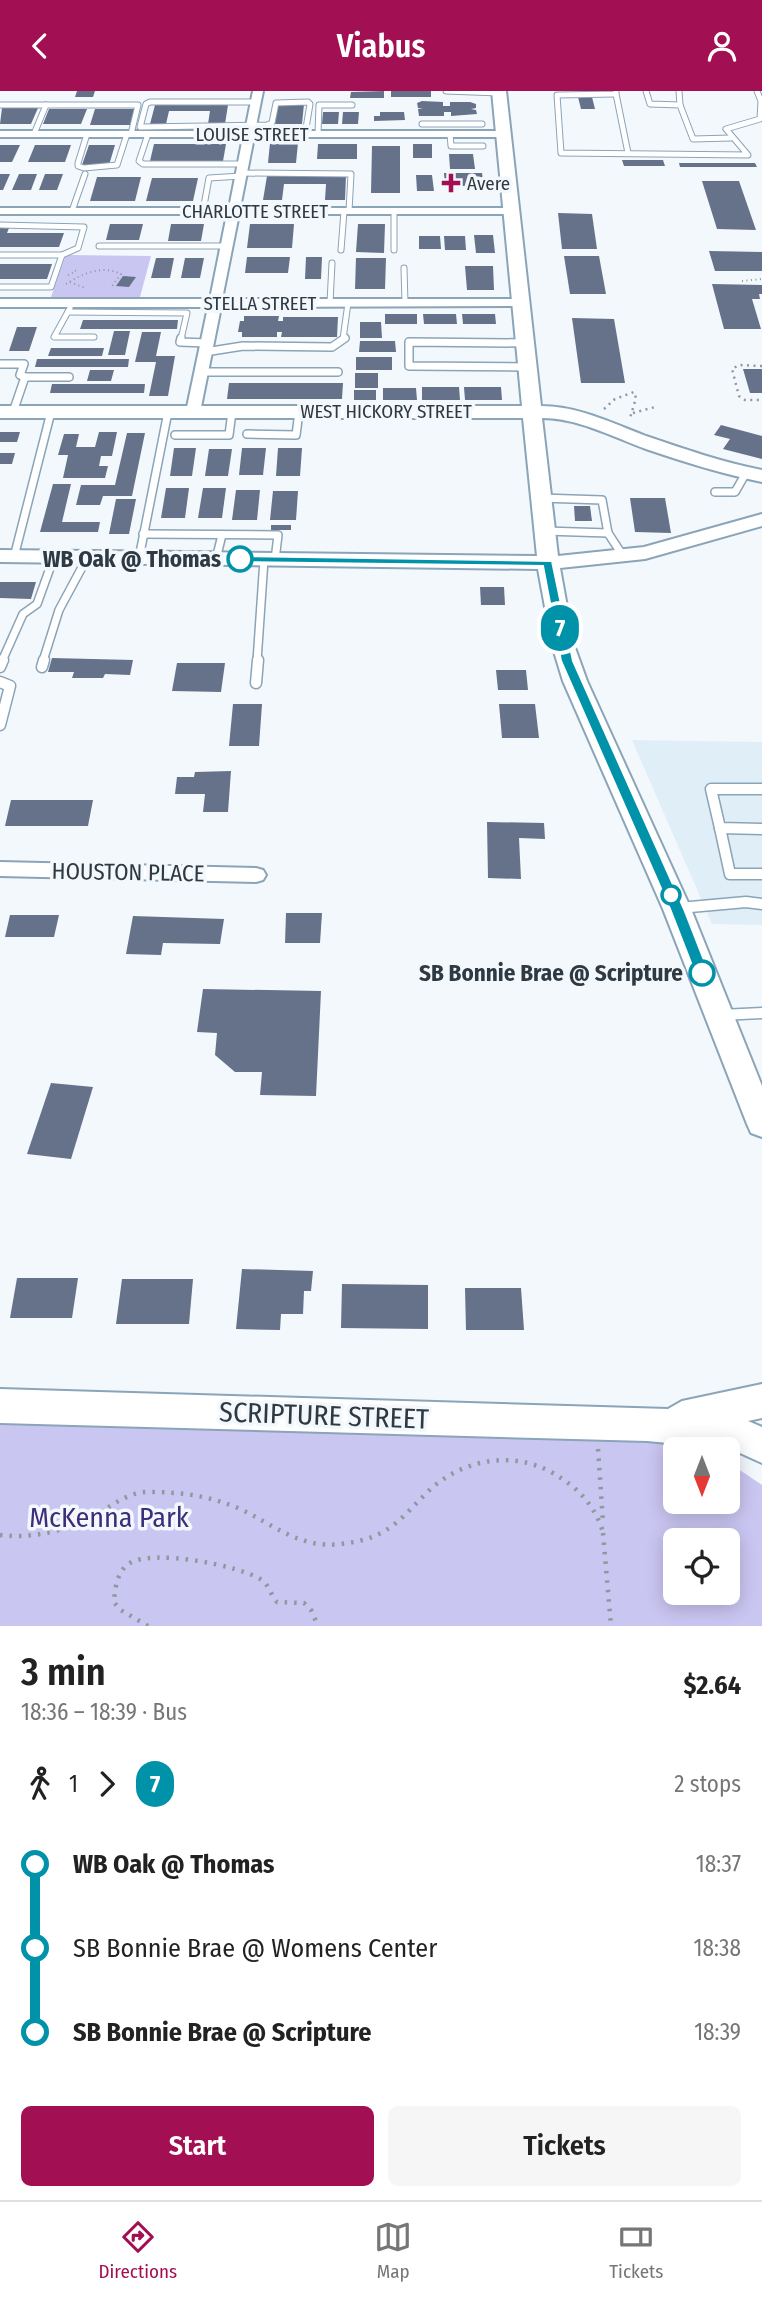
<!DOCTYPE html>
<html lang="en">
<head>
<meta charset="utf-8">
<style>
	body { margin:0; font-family:"Fira Sans Condensed",sans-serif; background:#f6f6f6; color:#222; height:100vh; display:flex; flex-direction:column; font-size:26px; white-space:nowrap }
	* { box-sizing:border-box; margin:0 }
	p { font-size:23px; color:#767676 }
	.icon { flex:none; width:38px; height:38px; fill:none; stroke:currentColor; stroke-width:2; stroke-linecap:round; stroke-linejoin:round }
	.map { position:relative; height:1535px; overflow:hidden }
	.side { display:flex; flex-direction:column; background:#fff; flex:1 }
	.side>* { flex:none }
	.badge { padding:0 14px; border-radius:23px; font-size:24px; line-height:46px }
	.needle { width:46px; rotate:180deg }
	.fabs { position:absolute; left:663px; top:1346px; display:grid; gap:14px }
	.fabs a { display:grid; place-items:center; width:77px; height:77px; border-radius:10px; background:#fff; box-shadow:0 4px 18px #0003; font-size:35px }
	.map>.badge { position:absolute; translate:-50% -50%; box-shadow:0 0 0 4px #fff }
	.legs { display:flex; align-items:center; gap:10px; height:77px; padding:0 21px; font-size:23px }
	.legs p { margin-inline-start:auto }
	.overview { display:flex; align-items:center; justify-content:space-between; height:119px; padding:0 21px }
	h1 { font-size:38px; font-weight:600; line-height:52px }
	.button { display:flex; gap:14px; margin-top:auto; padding:14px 21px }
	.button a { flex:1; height:80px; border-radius:10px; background:#a21053; color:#fff; font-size:28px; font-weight:600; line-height:80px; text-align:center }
	.button a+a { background:#f6f6f6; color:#222 }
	ul { padding:0 21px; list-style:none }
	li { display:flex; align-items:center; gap:24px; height:84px; font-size:26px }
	li i { display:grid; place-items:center; width:10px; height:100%; margin:0 9px; background:currentColor }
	li i::after { content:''; width:18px; height:18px; margin:-9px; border:5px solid; border-radius:50%; background:#fff }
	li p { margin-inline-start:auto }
	li:first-child i { background:linear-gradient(#0000 50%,currentColor 0) }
	li:last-child i { background:linear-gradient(currentColor 50%,#0000 0) }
	header { display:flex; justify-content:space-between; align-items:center; height:91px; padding:0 21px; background:#a21053; color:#fff; font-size:32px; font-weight:600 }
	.menu { display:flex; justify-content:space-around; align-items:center; height:98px; border-top:2px solid #e0e0e0; background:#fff; font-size:19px; color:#767676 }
	.menu a { display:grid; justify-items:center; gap:4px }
	.menu .active { color:#a21053 }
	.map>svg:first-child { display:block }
</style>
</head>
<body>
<header><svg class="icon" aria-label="back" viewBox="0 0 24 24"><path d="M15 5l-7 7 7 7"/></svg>Viabus<svg class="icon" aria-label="person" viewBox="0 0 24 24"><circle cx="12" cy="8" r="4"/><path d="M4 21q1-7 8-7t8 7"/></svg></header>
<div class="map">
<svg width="762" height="1535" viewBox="0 0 762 1535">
	<rect width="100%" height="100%" fill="#f3f8fd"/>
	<path fill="#e0eef8" d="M632,649l130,2v183l-50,-1z"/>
	<g fill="#cac6f2" fill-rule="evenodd">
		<path d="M66,164l85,1 -11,41h-89z"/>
		<path d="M0,1315l647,18 54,25h-25v52h52v-39l34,23v141h-762zM676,1449h52v53h-52z"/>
	</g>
	<g fill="#66718a">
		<path d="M77,0h18l-2,6h-18z"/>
		<path d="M384,0v7h-34l1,-6z"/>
		<rect x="391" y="0" width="40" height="6"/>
		<path d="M578,6h14l3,12h-14z"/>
		<path d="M422,10l21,1v4h7v-4h20l6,2v4l-5,1 5,1 1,4 -26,2v-4h-7v4h-25l-1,-7 5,-1h-5l-1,-5z"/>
		<path d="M278,13h26l-2,20h-27z"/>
		<path d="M155,14h73l-3,19h-17l2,-13h-41l-3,13h-16z"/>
		<path d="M2,17h36l-7,16h-31z"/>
		<path d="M49,18h38l-6,15h-38z"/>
		<path d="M95,18h40l-5,16h-40z"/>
		<path d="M323,21h16l-1,12h-16z"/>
		<path d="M343,21h16l-1,12h-16z"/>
		<path d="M380,21h24l1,8 -31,1v-5h6z"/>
		<path d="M270,52h28l-2,20h-28z"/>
		<path d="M154,53h72l-3,17h-73z"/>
		<path d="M318,53h39v15h-40z"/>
		<rect x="413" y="53" width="19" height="14"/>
		<path d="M0,54h20l-8,17h-12z"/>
		<path d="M35,54h36l-6,17h-37z"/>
		<path d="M89,54h26l-6,20h-27z"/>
		<path d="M372,55h28v47h-29z"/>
		<path d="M449,63h24l2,15h-25z"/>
		<path d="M622,69h41l2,6h-41z"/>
		<path d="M679,72h76l2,4h-77z"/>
		<path d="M444,82h38l2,13h-39z"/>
		<path d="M0,83h10l-7,16h-3z"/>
		<path d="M19,83h18l-6,16h-19z"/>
		<path d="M45,83h18l-6,16h-18z"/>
		<path d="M416,84h16l2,16h-17z"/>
		<path d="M267,85h79l-1,24h-20l1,-16h-42l-2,16h-19z"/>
		<path d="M97,86h44l-6,24h-45z"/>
		<path d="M152,87h46l-5,23h-47z"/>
		<path d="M702,90h37l17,49 -39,-1z"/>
		<path d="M558,122l34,1 5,35h-35z"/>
		<path d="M110,133h33l-4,16h-33z"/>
		<path d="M171,133h33l-3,17h-33z"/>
		<path d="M250,133h44l-2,24h-45z"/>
		<path d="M358,133h27l-1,29 -28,-1z"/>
		<path d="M0,137h9l-2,5h57l-5,14h-59z"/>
		<path d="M474,144h19l2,18h-19z"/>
		<path d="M419,145h21l1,13h-22z"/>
		<path d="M444,145h21l1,14h-21z"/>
		<path d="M709,160l53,1v19h-47z"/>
		<path d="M564,165h35l7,38h-36z"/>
		<path d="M247,166h43l-2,16h-43z"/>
		<path d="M306,166h16l-1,22h-16z"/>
		<path d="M156,167h18l-4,20h-19z"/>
		<path d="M185,167h19l-4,20h-19z"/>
		<path d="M356,167h30l-1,31h-30z"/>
		<path d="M0,173h52l-5,15h-47z"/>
		<path d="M465,175h28l1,24h-27z"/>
		<path d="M123,185l13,1 -7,10 -13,-1z"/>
		<path d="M712,193l50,1v9h-3l1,5h-8l9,30h-37z"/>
		<rect x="385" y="223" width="32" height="10"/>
		<path d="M423,223h33l1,10h-33z"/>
		<path d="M462,223h33l1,10h-33z"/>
		<path d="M244,225h35l-1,5h5v-4h55l-1,20h-56l1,-5h-5v5h-35v-5h-4l2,-11h4z"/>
		<path d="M572,227l42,1 11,64h-44z"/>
		<path d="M83,229h95l-1,9h-97z"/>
		<path d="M360,231h21l1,16h-22z"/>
		<path d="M17,236h20l-8,24h-20z"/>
		<path d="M114,240h16l-5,24h-17z"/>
		<path d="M142,241h19l-5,24h19l-7,40h-19l7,-34h-21z"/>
		<path d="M360,250h35l1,11h-37z"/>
		<path d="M51,257h53l-2,8h-54z"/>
		<rect x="356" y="266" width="36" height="13"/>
		<path d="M37,268h92l-1,8h-93z"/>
		<path d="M743,278h19v24h-12z"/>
		<path d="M90,279h24l-3,11h-24z"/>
		<rect x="355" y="282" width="23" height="15"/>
		<path d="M229,292h114l-1,16h-115z"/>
		<path d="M52,293h93l-1,9h-94z"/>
		<path d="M422,296h37l1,13h-38z"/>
		<path d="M464,296h37l1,13h-37z"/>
		<path d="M383,297h33l1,12h-34z"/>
		<rect x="354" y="299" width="22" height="10"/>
		<path d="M721,334l41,11v23l-39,-10 7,-10 -16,-4z"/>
		<path d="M0,341h20l-3,10h-17z"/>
		<path d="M99,341h18l-5,24h-11l-2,10h9l-3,12h-42l5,-23h-10l6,-21h15l-3,13h19z"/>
		<path d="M127,342h18l-13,63h-29l-3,9h-24l5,-20h34z"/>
		<path d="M174,357h22l-4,28h-22z"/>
		<path d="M242,357h24l-3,27h-24z"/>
		<path d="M278,357h24l-2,28h-24z"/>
		<path d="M209,358h23l-4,27h-23z"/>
		<path d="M0,362h15l-3,11h-12z"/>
		<path d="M53,393h18l-9,38h38l-2,10h-58z"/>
		<path d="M166,397h23l-4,30h-24z"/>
		<path d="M203,397h23l-4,30h-24z"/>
		<path d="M236,399h24l-3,30h-25z"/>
		<path d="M273,400h25l-2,29h-26z"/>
		<path d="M630,407h35l6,35 -36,-1z"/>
		<path d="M116,408h20l-7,35h-20z"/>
		<path d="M574,415h16l2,15h-17z"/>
		<rect x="271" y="434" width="20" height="5"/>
		<path d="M0,491h36l-5,17 -31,-1z"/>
		<path d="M480,496h24l1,18h-24z"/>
		<path d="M52,567l81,2 -3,15 -25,-1 -2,4h-31l2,-6h-26z"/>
		<path d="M177,572h48l-4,29 -49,-1z"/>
		<path d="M496,579h30l2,20h-30z"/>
		<path d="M233,613h29l-3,42h-30z"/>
		<path d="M499,613h36l4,34h-37z"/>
		<path d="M231,680l-3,41h-25l2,-18h-30l2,-17h17l1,-5z"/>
		<path d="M11,709h82l-5,26h-83z"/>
		<path d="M487,731l57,1 1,16 -26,-1 2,41 -33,-1z"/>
		<path d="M286,822h36l-2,30h-35z"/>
		<path d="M10,824h49l-5,22h-49z"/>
		<path d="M133,825l91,3 -4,25 -57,-1 -2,12 -35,-1z"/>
		<path d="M203,898l118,2 -5,105 -56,-1 2,-23h-27l-20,-17 2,-22 -20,-1z"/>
		<path d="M51,992l42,4 -22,72 -44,-5z"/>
		<path d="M242,1178l71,2 -2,20h-7l-1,23h-22l-1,16 -44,-1z"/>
		<path d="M17,1187h61l-6,40h-62z"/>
		<path d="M122,1188h71l-4,45h-73z"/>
		<path d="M342,1193l86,1v44l-87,-1z"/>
		<path d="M465,1197h56l3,42h-58z"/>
	</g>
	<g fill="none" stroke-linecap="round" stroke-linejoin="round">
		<defs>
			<g id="lane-far2">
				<path d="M446,0l53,2"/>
				<path d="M616,0v3l-59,1 4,58 187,2 -22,-26 34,-10 1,-18 -4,-10"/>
				<path d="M646,0l4,13 30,1 13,34 38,-1"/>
				<path d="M679,0l1,14"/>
				<path d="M616,3l12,59"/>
				<path d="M256,11h-106l-4,2 -6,23 127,-2 5,-2 4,-20 32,-1 2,2 -5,30"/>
				<path d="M0,14h138l-7,29"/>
				<path d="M422,33h60"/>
				<path d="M34,43l12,-29"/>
				<path d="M87,43l-9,29v3l6,2 33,-3 10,-31"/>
				<path d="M148,43l-9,27 4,3h100"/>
				<path d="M318,43l1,-29h33"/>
				<path d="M450,43l1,12h32"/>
				<path d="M241,82l110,1 -2,37"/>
				<path d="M72,120l13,-37"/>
				<path d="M203,120l6,-33 32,-2"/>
				<path d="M394,120v39"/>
				<path d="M0,134l84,2 -6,21 -16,7 -11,32h-51"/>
				<path d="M99,155h128"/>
				<path d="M341,159l3,-39"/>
				<path d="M0,164h62"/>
				<path d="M404,177l1,35"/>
				<path d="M330,212l2,-40"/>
				<path d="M70,217l-16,29h40"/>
				<path d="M68,221l119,1 -6,26"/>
				<path d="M343,248l5,-36"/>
			</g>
			<g id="lane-far1">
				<path d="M181,247l-1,4 27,1"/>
				<path d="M524,252l-115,-1v24l118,1"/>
				<path d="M205,261l38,-6 89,1 13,-9"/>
				<path d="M0,273h24l-4,11 5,2 -12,35"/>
				<path d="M201,281h137"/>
				<path d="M25,286h44"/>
				<path d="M247,343l49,1 3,-23"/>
				<path d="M175,344h54l3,-23"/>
				<path d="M715,401h20l11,-19"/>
				<path d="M541,407l61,2 6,33 15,23"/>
				<path d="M545,440l63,2"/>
				<path d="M143,443l135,1 -3,25"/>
				<path d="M14,466l37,-145"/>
				<path d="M139,467l29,-146"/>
				<path d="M216,468l6,-24"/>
				<path d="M2,570l21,-47 14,-10 17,-47"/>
				<path d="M43,570l16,-51 28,-52"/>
				<path d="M257,570l7,-101"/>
			</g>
			<g id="lane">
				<path d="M0,576l3,-7"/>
				<path d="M42,576l2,-7"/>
				<path d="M0,591l10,4 -10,39"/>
				<path d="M256,592l2,-23"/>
				<path d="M762,698h-51l9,39 42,1"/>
				<path d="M720,737l10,46h32"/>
				<path d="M679,817l67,-6 16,2"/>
				<path d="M721,924l41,-2"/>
			</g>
			<g id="street">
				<path d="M253,0h10l-8,40h249l5,3 -5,3h-250l-14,71h271l6,3 -6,3h-272l-17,85h299l6,4 -2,3 -304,1 -21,105 -7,4 -7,-4 22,-105h-208v-8h210l17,-85h-227v-6h229l14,-71h-243v-6h245z"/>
				<path d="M0,771l256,6 7,2 3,5 -3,5 -7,2 -256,-6z"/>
			</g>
			<g id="secondary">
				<path d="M492,0h14l35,315c37,0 71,17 105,30 38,13 76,26 116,34v12c-39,-8 -78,-20 -116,-33 -33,-12 -68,-31 -104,-31l16,138 86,-9 118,-33v12l-117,33 -85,9 14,77 13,36 104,228 71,177v51l-11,-4 -4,-9 -84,-215 -100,-228 -11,-36 -14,-76 -538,-7v-12l537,6 -14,-138h-523v-12h522z"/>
				<path d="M762,1293v34l-14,3 14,6v36l-31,-14 -84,-8 -647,-18v-34l668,20 14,-8z"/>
			</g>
		</defs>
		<use href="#lane-far2" stroke="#8aa4b8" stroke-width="7"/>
		<use href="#lane-far1" stroke="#8aa4b8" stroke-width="10"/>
		<use href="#lane" stroke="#8aa4b8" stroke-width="13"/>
		<use href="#street" stroke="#8aa4b8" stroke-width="4"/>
		<use href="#secondary" stroke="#8aa4b8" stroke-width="4"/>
		<g stroke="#90989e" stroke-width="2" stroke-dasharray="1 3.5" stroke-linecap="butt">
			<path d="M68,184l8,-4 -2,-1"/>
			<path d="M742,190l20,-2"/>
			<path d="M70,191l15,6"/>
			<path d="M66,193c17,-11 36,-19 55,-10l-9,12"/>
		</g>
		<g stroke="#90989e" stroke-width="2.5" stroke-dasharray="2 4.5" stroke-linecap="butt">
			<path d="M762,275l-23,-1 -7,4 7,27 6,4h17"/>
			<path d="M604,318l11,-10 19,-7 2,6 -6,20"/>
			<path d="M633,322l22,-6"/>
		</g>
		<g stroke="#90989e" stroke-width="4.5" stroke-dasharray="2.5 7" stroke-linecap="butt">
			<path d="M598,1358l5,73"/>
			<path d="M603,1442l8,93"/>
			<path d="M0,1444c31,4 65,-4 92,-18 19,-10 36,-26 58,-25 31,0 59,4 88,16 35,16 61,41 103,36 16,-2 31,-5 45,-14 18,-11 31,-29 47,-43 33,-28 79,-36 118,-15 27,15 44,33 53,63"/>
			<path d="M148,1535l-29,-17 -5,-7c1,-14 3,-31 16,-39 23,-14 109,2 132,17 7,5 9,16 15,22l27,1 7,7 7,16"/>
		</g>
		<use href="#lane-far2" stroke="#fff" stroke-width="5"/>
		<use href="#lane-far1" stroke="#fff" stroke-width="7"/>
		<use href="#lane" stroke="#fff" stroke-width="10"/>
		<use href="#street" fill="#fff" fill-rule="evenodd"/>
		<use href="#secondary" fill="#fff" fill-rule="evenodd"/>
	</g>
	<path fill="#0092a9" stroke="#fff" stroke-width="2" d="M240,465l312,5 21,100 111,248 25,64 -2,4 -5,1 -7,-5 -25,-64 -109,-248 -18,-95 -307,-4v-5z"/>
	<path fill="#a21053" stroke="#f3f8fd" stroke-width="2.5" d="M447.5 81.5h7v7h7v7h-7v7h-7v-7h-7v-7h7z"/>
	<g fill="#fff" stroke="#0092a9" stroke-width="3.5">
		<circle cx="240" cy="468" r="12"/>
		<circle cx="671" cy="804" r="9"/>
		<circle cx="702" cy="882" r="12"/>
	</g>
	<g text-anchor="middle" stroke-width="7" stroke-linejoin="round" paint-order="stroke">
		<g font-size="19" fill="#2e3941" stroke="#f3f8fd">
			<text x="252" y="50">LOUISE STREET</text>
			<text x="255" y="127">CHARLOTTE STREET</text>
			<text x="260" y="219">STELLA STREET</text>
			<text x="386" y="327">WEST HICKORY STREET</text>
		</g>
		<g font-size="19" fill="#2e3941" stroke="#f3f8fd" text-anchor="start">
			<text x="467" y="99">Avere</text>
		</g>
		<g font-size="23" font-weight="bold" fill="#2e3941" stroke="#f3f8fd" text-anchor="end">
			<text x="221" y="476">WB Oak @ Thomas</text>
			<text x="683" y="890">SB Bonnie Brae @ Scripture</text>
		</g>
		<g font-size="23" fill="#2e3941" stroke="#f3f8fd">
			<text transform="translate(128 781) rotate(1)" y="8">HOUSTON PLACE</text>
		</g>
		<g font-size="28" fill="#2e3941" stroke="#f3f8fd">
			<text transform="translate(324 1324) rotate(2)" y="10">SCRIPTURE STREET</text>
		</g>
		<g font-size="28" fill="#3e2d78" stroke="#f3f8fd">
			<text x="109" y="1436">McKenna Park</text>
		</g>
	</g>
</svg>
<div class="fabs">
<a><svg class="needle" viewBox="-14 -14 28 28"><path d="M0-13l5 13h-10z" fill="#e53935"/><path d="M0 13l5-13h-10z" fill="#767676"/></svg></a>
<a><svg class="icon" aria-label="locate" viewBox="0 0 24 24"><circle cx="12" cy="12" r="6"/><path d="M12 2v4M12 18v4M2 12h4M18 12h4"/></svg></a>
</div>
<b class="badge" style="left:560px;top:537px;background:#0092a9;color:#fff">7</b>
</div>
<section class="side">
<div class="overview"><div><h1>3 min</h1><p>18:36 – 18:39 · Bus</p></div><b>$2.64</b></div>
<div class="legs"><svg class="icon" aria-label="walk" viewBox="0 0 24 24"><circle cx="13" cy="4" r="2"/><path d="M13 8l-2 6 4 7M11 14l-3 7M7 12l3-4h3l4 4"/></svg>1<svg class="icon" aria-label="forward" viewBox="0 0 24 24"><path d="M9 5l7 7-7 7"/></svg><b class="badge" style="background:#0092a9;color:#fff">7</b><p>2 stops</p></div>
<ul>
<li><i style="color:#0092a9"></i><b>WB Oak @ Thomas</b><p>18:37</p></li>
<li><i style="color:#0092a9"></i><span>SB Bonnie Brae @ Womens Center</span><p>18:38</p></li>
<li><i style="color:#0092a9"></i><b>SB Bonnie Brae @ Scripture</b><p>18:39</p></li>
</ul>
<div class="button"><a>Start</a><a>Tickets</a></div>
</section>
<nav class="menu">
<a class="active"><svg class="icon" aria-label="directions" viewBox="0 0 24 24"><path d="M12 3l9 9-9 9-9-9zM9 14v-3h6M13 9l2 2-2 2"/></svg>Directions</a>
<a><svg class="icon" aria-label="map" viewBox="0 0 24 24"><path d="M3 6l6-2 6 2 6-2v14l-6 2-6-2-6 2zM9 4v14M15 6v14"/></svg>Map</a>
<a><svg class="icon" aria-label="tickets" viewBox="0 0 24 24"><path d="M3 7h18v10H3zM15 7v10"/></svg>Tickets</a>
</nav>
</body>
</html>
